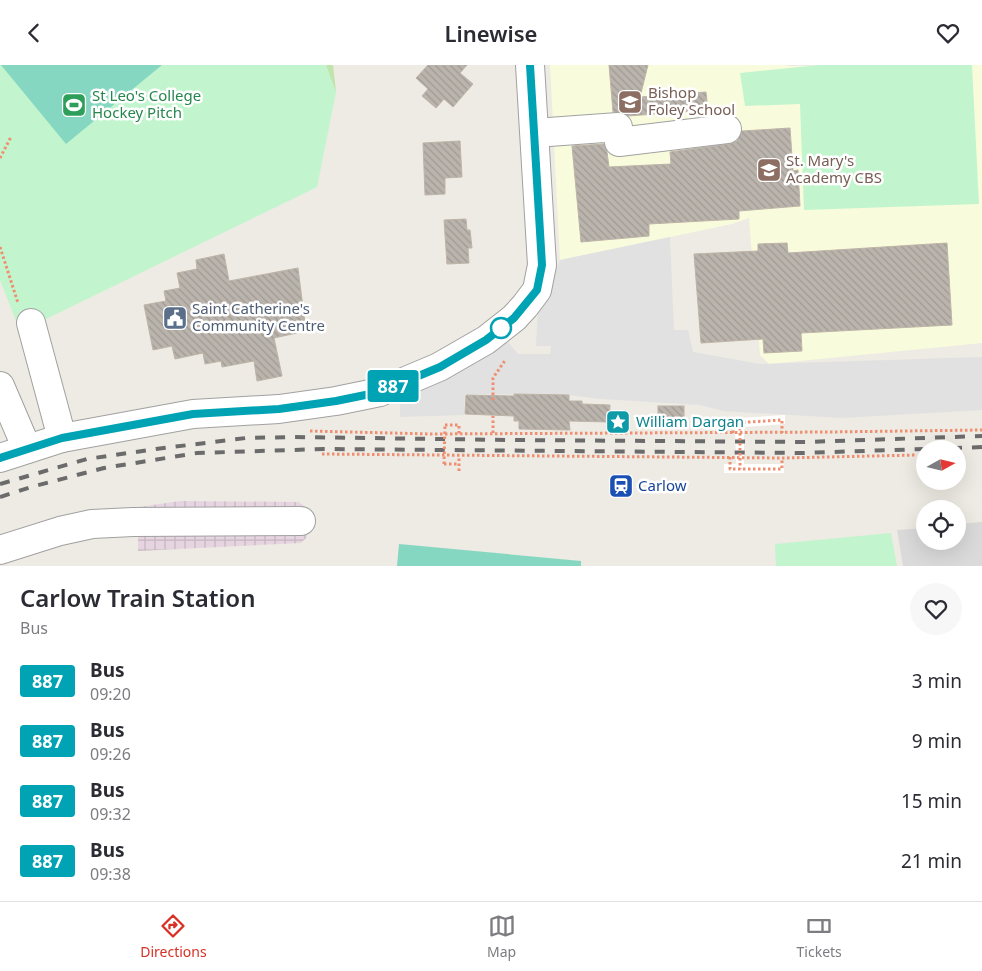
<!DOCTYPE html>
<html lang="en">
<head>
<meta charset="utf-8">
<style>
	body { margin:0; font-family:"Noto Sans",sans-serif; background:#f7f7f7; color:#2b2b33; height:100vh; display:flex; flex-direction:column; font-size:19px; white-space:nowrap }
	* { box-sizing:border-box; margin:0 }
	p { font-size:16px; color:#7c7c81 }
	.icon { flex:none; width:28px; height:28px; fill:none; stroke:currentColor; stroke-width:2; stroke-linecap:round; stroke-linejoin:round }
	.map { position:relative; height:501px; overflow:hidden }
	.side { display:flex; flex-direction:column; background:#fff; flex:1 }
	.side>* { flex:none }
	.badge { padding:0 10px; border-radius:4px; font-size:18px; line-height:32px }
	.needle { width:32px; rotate:82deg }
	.controls { position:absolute; left:916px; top:375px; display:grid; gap:10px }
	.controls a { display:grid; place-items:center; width:50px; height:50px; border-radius:50%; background:#fff; box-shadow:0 5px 20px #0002; font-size:25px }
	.map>.badge { position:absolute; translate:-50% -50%; box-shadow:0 0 0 2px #fff }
	.round { display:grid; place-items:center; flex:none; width:52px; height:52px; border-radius:26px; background:#f7f7f7 }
	.headline { display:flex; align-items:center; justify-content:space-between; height:85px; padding:0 20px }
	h1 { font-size:24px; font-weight:600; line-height:38px }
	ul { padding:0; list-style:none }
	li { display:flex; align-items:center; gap:15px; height:60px; padding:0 20px }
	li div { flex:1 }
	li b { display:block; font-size:19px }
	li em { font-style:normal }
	li .badge { min-width:55px; font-weight:700; text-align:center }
	header { display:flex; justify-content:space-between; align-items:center; height:65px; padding:0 20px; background:#fff; font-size:22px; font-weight:600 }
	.dock { display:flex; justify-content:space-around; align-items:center; height:70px; border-top:1px solid #e1e1e2; background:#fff; font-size:14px; color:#7c7c81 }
	.dock a { display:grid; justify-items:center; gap:2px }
	.dock .current { color:#d93025 }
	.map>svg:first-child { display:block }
</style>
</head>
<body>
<header><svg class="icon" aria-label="back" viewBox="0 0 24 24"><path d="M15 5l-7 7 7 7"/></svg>Linewise<svg class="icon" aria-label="heart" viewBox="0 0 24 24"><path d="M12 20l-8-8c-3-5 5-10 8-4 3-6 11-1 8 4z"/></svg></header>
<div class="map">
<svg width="982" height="501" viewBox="0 0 982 501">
	<defs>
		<pattern id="industrial-grid" width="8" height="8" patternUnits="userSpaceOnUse" patternTransform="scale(1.25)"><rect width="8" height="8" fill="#e6d5e1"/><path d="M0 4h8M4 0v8" fill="none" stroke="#c5b6c1"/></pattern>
		<pattern id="building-back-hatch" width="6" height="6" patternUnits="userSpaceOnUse" patternTransform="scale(1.25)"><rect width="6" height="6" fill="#bab4ad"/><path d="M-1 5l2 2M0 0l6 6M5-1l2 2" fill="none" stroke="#9f9a94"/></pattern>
	</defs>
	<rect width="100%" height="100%" fill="#edebe3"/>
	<path fill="#dbdada" d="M982,457v44h-79l-6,-36 28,-2v13h33v-17z"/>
	<path fill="url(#industrial-grid)" d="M181,436l118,1 7,6 2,23 -2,7 -5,5 -163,8v-44z"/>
	<path fill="#f8fcdd" d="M550,0h237l1,1 194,-1v278l-213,21 -9,-9 -11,-137 -17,6 -172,36z"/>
	<g fill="#c2f5cd">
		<path d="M0,0h326l10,27 -19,95 -273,133 -26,6 -18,-46z"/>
		<path d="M819,0h153l7,139 -175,6 -4,-106 -55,2 -5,-33z"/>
		<path d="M891,468l6,33h-121l-1,-22z"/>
	</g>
	<path fill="#c0e4ac" d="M326,0h7l3,27z"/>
	<g fill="#86d7c2">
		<path d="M1,0h161l-96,79z"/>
		<path d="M399,479l182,17v5h-184z"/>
	</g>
	<path fill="#e1e1e1" d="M670,172l4,93h14l5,22 67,12 222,-7v53l-141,8 -118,-7 -23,-6 -99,-6 -32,-4 -104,-1 -1,21 -64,2v-15l108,-60 10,12h32l1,-8h-15l2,-38 11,-19 11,-29z"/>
	<path fill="#fff" d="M785,350v9l-41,3v37h40v9h-60v-9h12l-1,-38h-11v-7z"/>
	<g fill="url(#building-back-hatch)" stroke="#beb4a7">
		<path d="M428,0h39l-7,8 13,11 -20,23 -9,-8 -8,9 -14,-12 6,-7 -12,-11z"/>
		<path d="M609,0h39l-8,32 66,-5 2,18 -80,6 -4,-3 -11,-1z"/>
		<path d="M790,63l3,43 5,-1 2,36 -61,5v8l-90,5v12l-68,6 -9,-96 32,-2 3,8 2,15 62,-3 -1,-12 59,-8 8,-3 5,-10z"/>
		<path d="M460,76l2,36 -17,1v16l-20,1 -2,-52z"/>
		<path d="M466,154l1,11h3l2,18h-4l1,15 -22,1 -3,-44z"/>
		<path d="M787,178l1,10 159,-10 5,82 -151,8 1,18 -38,2 -1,-14 -62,4 -7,-89 64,-3v-7z"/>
		<path d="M224,189l5,27 69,-13 8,63 -32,7 8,38 -25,5 -3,-20 -32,6 -1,-6 -16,3 -2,-11 -28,6 -3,-13 -19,4 -9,-45 22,-4 -2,-10 16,-3 -3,-15 20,-4 -1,-9z"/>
		<path d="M514,329l55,1v6h13v3l28,1 -1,17 -40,-1 1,9 -51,-1v-8h-5v-5l-49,-2 1,-19 48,1z"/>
		<rect x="658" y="341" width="26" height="17"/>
	</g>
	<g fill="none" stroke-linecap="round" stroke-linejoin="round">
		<defs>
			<g id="minor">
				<path d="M535,68l83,-6 1,15 108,-13"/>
				<path d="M31,258l31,115"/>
				<path d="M0,321l27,63"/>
				<path d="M0,393l62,-20 131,-24 86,-5 57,-8 44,-9 59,-25 47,-27 28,-22 11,-12 12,-16 5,-25 -12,-200"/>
				<path d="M0,485l60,-19 32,-7 41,-2 168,-1"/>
			</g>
		</defs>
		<use href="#minor" stroke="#a1a1a1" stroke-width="30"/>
		<g stroke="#ef8f72" stroke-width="3" stroke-dasharray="2.5 2.5" stroke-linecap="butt">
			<path d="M0,93l11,-21"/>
			<path d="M0,182l18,56"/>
			<path d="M493,335v-22l13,-19"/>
			<path d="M445,360h14v9"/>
			<path d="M310,366l120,3 398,-2 154,-2"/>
			<path d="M493,368v-17"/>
			<path d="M733,368v-10l49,-3v13"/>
			<path d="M322,389l460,4 135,-3"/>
			<path d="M730,392v12h52v-11"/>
			<path d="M444,399h15"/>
			<path d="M459,406v-15"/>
		</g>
		<use href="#minor" stroke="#fff" stroke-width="28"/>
		<g stroke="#6b6b6b" stroke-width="4" stroke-dasharray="10 10" stroke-linecap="butt">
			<path d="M932,384l50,-2"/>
			<path d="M0,419l87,-25 69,-10 90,-11 49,-1 217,3 294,2 176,-6"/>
			<path d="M0,432l31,-10 73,-19 93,-15 127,-4 477,4 124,-4"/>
		</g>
		<g stroke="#ef8f72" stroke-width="3" stroke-dasharray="2.5 2.5" stroke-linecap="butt">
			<path d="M740,358v46"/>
			<path d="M444,399l1,-39"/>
		</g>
	</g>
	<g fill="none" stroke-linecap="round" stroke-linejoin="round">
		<defs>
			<path id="line" d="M0,393l62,-20 131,-24 86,-5 57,-8 44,-9 60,-25 46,-27 28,-22 23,-28 5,-25 -12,-200"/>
		</defs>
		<use href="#line" stroke="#fff" stroke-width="11"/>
		<use href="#line" stroke="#00a3b4" stroke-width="8"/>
	</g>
	<defs>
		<symbol id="school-square" viewBox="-11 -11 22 22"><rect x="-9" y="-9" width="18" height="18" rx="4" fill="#8d6e63" stroke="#fff"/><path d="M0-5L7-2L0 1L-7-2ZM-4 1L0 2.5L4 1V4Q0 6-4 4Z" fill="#fff"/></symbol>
		<symbol id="stadium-square" viewBox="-11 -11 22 22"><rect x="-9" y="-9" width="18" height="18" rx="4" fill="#2e9e5b" stroke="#fff"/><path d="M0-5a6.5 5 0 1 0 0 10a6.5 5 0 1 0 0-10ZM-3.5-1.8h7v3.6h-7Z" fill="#fff"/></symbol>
		<symbol id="civic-square" viewBox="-11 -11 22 22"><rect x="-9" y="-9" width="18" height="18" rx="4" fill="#5c6f8a" stroke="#fff"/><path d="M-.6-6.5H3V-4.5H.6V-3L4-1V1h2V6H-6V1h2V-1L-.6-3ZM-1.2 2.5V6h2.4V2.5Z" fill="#fff"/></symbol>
		<symbol id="sight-square" viewBox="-11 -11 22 22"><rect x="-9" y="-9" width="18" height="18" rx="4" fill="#0f9aa8" stroke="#fff"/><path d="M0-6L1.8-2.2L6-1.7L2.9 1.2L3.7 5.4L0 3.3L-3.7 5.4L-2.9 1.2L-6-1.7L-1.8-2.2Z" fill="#fff"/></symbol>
		<symbol id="station-square" viewBox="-11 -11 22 22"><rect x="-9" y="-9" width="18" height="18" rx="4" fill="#1a4fb4" stroke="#fff"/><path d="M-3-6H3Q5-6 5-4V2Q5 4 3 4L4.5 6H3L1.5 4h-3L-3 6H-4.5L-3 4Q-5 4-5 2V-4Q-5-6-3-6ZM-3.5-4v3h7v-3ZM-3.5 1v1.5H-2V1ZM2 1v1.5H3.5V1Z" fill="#fff"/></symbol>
	</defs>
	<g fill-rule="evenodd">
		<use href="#school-square" x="616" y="23" width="28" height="28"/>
		<use href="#stadium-square" x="60" y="26" width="28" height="28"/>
		<use href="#school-square" x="755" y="91" width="28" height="28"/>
		<use href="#civic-square" x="161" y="239" width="28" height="28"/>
		<use href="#sight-square" x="604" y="343" width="28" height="28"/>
		<use href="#station-square" x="607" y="407" width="28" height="28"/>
	</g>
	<circle fill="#fff" stroke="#00a3b4" stroke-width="2.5" cx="501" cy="263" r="10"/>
	<g text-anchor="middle" stroke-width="5" stroke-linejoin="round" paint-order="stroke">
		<g font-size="15" fill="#785e54" stroke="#fff" text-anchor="start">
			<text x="648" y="33">Bishop<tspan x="648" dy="17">Foley School</tspan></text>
			<text x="786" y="101">St. Mary's<tspan x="786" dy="17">Academy CBS</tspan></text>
		</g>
		<g font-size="15" fill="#27864d" stroke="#fff" text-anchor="start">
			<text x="92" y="36">St Leo's College<tspan x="92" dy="17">Hockey Pitch</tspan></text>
		</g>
		<g font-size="15" fill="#4e5e75" stroke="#fff" text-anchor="start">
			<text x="192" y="249">Saint Catherine's<tspan x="192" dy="17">Community Centre</tspan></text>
		</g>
		<g font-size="15" fill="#0d838f" stroke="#fff" text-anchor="start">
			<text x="636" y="362">William Dargan</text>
		</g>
		<g font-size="15" fill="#164399" stroke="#fff" text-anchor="start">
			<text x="638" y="426">Carlow</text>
		</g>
	</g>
</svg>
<div class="controls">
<a><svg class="needle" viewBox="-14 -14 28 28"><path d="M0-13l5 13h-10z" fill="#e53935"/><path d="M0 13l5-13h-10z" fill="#7c7c81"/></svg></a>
<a><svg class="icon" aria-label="locate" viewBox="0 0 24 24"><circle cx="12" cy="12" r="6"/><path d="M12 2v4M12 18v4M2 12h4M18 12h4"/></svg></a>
</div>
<b class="badge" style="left:393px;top:321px;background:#00a3b4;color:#fff">887</b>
</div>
<section class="side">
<div class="headline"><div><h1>Carlow Train Station</h1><p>Bus</p></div><a class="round"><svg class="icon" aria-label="heart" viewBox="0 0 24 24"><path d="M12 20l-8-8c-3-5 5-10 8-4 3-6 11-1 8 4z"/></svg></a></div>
<ul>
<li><span class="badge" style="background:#00a3b4;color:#fff">887</span><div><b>Bus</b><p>09:20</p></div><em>3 min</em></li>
<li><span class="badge" style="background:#00a3b4;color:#fff">887</span><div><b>Bus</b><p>09:26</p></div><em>9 min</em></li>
<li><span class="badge" style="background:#00a3b4;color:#fff">887</span><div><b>Bus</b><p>09:32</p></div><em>15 min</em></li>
<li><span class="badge" style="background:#00a3b4;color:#fff">887</span><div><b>Bus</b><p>09:38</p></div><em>21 min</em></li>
</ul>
</section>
<nav class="dock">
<a class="current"><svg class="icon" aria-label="directions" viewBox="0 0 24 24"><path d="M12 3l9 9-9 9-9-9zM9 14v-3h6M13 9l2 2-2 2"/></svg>Directions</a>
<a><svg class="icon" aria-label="map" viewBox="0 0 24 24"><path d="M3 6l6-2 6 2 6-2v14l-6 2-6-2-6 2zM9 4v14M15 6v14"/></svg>Map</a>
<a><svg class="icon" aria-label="tickets" viewBox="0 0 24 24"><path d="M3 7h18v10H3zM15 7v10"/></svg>Tickets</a>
</nav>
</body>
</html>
